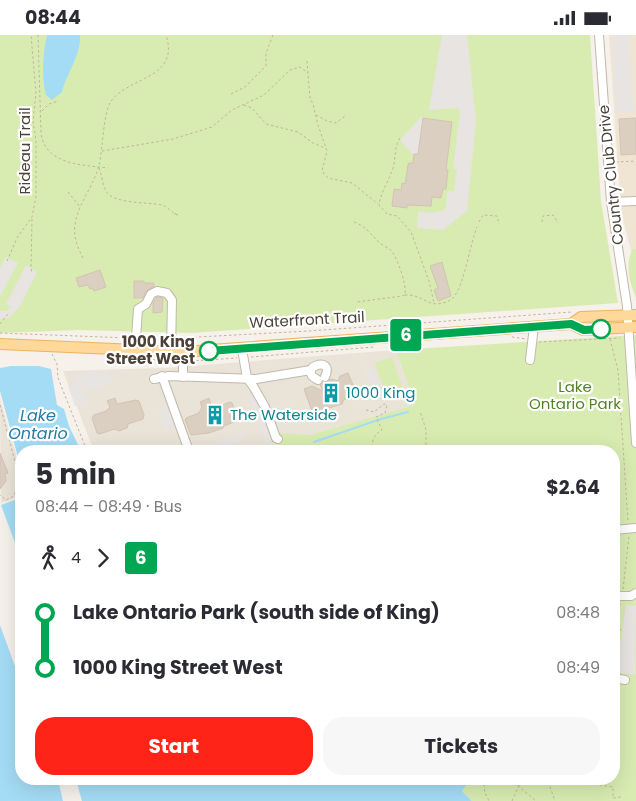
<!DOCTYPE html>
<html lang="en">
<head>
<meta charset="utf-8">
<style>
	body { margin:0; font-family:Poppins,sans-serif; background:#f7f7f7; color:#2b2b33; height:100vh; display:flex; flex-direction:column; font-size:19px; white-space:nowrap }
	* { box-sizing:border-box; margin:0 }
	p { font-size:16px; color:#7c7c81 }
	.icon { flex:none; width:28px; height:28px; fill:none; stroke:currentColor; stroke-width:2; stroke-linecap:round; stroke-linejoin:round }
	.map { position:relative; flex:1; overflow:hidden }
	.drawer { position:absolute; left:15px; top:410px; width:605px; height:340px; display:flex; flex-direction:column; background:#fff; border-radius:20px; box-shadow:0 5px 20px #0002 }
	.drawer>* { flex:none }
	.badge { padding:0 10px; border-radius:4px; font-size:18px; line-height:32px }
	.map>.badge { position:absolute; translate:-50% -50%; box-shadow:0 0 0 2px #fff }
	.legs { display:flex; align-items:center; gap:8px; height:55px; padding:0 20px; font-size:16px }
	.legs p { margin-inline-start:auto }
	.summary { display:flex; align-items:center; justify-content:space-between; height:85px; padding:0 20px }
	h1 { font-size:28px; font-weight:700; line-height:38px }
	.button { display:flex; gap:10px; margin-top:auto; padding:10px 20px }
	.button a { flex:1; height:58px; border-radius:20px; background:#ff2318; color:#fff; font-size:20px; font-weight:700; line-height:58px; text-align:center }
	.button a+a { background:#f7f7f7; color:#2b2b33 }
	ul { padding:0 20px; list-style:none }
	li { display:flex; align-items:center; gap:18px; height:55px; font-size:19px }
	li i { display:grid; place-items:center; width:8px; height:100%; margin:0 6px; background:currentColor }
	li i::after { content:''; width:12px; height:12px; margin:-6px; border:4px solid; border-radius:50%; background:#fff }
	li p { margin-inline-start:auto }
	li:first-child i { background:linear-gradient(#0000 50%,currentColor 0) }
	li:last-child i { background:linear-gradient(currentColor 50%,#0000 0) }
	.status { display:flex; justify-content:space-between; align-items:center; height:35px; padding:0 25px; background:#fff; direction:ltr }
	.status svg { height:14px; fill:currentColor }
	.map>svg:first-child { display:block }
</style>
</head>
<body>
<div class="status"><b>08:44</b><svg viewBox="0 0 49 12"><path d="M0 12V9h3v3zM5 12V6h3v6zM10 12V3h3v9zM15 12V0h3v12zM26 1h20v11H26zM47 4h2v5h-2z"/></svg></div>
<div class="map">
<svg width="636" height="766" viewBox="0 0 636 766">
	<rect width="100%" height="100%" fill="#f6f1ea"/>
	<g fill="#eae3d8">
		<path d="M396,315l19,55 -131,46h-95l-3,-7 -24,7h-68l-31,-80 103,-3z"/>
		<path d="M0,364l21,74v6l-6,19 -14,5z"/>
	</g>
	<path fill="#f0e5d3" d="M609,0h27v236l-15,-60z"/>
	<g fill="#d8ecb1">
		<path d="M0,0h590l11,166 17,102 -427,30 -112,-3 -79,3z"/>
		<path d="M633,214h3v49c-6,-14 -12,-35 -3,-49z"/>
		<path d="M636,300v466h-164l-10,-10 9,-12h143v-328h-341l8,-18 29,2 105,-30 -19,-55z"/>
		<path d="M392,322l12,35 -17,6 -12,-35z"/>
	</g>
	<g fill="#e7e4e2">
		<path d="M442,0h25l9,86 -9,90 -24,19 -26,-2 1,-17 14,2 13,-3 3,-19 6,1 3,-23h-4l7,-57 -2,-4 -29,2z"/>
		<path d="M612,0h17l5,77 -18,1z"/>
		<path d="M421,82h4l-6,39 -7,-2 -12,-14z"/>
		<path d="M6,222l12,6 -18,33v-28z"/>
		<path d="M26,230l11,7 -18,36 -11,10 -8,1v-8h7l4,-4 -5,-3z"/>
		<path d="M370,329l12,34 -6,2 -12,-34z"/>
		<path d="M97,334l3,5 9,-3 4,11 -27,10 -4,-4 5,13 -12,5 -7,-20 6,-2 -2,-6z"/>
		<path d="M253,359l8,15 12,33 -7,2 -11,-32 -8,-15z"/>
		<path d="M168,368l9,23 -12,6 -8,-21 6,-2 -1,-3z"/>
		<path d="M243,397l3,7 -34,12h-7l-2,-4z"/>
		<path d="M626,570l10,1 -1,69 -19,-3z"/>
	</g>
	<g fill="#a4dcf5">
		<path d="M47,0h33c1,21 -13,37 -18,57l-10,8 -6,-5c-5,-18 -3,-42 1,-60z"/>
		<path d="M11,331h28l12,3 6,36 7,4 5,17 12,25h-60v17l-21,-77v-23z"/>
		<path d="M21,452v72l-20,-54 16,-6z"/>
		<path d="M0,590l21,58v96h450l-9,12 10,10h-472z"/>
	</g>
	<path fill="#f6f1ea" d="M76,745l6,21h-19l-4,-17z"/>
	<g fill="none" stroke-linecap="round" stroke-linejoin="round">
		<path stroke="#a4dcf5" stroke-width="2" d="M314,407l67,-23 27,-7"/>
	</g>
	<g fill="#dbcfc2" stroke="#d4c3b1">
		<path d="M423,83l29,4 -6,48h2l-2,19h-3l-2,9 -9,-1 -1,9 -24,-1v3l-15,-2 2,-17 7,1 1,-7 3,1 3,-19 1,-2h4l1,-9h4z"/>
		<path d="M636,83v36l-15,1 -2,-36z"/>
		<path d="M442,227l9,34 -13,5 -4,-11 4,-2 -8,-22z"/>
		<path d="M100,235l6,17 -12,4 -2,-3 -2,1 -2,-4 -9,2 -3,-9z"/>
		<path d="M134,246h10v2h10v3l-8,5 -3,7h-9z"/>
		<path d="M157,262l6,1 -1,14 -9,1v-10z"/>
		<path d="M348,338l10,24 -9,3 -5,-1 -2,5 -13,4 -4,-3 -4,6 -8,3 -9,-25 8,-3 11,5 -3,-6 3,-3 9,-3 6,2 2,-5z"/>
		<path d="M115,363l2,6 19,-4 3,1 5,14 -1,4 -15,5 -1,4 -8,3 -4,-2 -16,5 -2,-1 -5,-15 2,-3 12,-4 4,-4 -3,-6z"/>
		<path d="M209,363l2,7 6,2 13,-5 2,1 6,15 -2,3 -12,5 -1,2 -14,5 -18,2 -6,-15 1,-2 13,-5 3,-6 -2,-5z"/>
		<path d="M0,418l8,20 -3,1 1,7 -6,8z"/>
	</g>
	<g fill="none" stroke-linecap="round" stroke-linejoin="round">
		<defs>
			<g id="minor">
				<path d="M599,0l12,167 16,104 9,137"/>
				<path d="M611,167l25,-1"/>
				<path d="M242,314l5,29 6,8 12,21 11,31 2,1"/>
				<path d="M135,317l3,-43 8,-5 5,-10 6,-3 10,2 5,7 -1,52"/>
				<path d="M183,317v25"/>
				<path d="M530,325l4,-34"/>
				<path d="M162,341l27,75"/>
				<path d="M154,344l15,-3 87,3 55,-9"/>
				<path d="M318,345c-24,-12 18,-26 7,-3"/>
				<path d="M614,495l22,-2"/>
				<path d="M614,561h17l5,-3"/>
				<path d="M614,643l11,2"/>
			</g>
			<g id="major">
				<path d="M571,289l12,6 53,-3"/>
				<path d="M0,309l183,8 388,-28 10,-7 55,-2"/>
			</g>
		</defs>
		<use href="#minor" stroke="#c2b8ac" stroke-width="10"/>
		<use href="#major" stroke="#ecb462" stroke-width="12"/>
		<g stroke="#c5b29c" stroke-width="1" stroke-dasharray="2.5 2.5" stroke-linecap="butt">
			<path d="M38,0l3,98c4,32 42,32 67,35"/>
			<path d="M307,26l3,37 3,6 5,21 9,26 -5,20 6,7 24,5 26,21"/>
			<path d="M231,59l14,-7 21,-21v-13l7,-18"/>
			<path d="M244,70l8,3 14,16 32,8 15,11 12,5"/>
			<path d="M42,76l7,-7 10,-3"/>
			<path d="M316,80l11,6 9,2 9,-7"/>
			<path d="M400,103c-6,9 -4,19 -7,30 -4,13 -12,23 -14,37l8,9 10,2 14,16 18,49 5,22"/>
			<path d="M102,116l71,-12 39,-12 20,-17 32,-15 26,-25 10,-3 8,6"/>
			<path d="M616,127l20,-1"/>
			<path d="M99,133c3,7 3,16 7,23 6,13 43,11 56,14 7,2 10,9 16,10l-2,-2 -2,2"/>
			<path d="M68,157l12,15"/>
			<path d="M32,184l-1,49 1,5"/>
			<path d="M354,187c12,4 18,14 27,22 3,2 7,4 10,6 6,7 16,35 14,45l-3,1 -45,6"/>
			<path d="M479,187l4,-7 14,1 2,8"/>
			<path d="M542,187l1,-6 10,-1 5,8"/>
			<path d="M83,223c-5,-10 -10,-21 -8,-33 3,-22 19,-39 24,-60 4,-16 4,-52 12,-64 19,-25 69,-22 55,-66"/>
			<path d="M7,226l10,-23 15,-21 4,-21v-56l-3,-19 3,-28 -5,-58"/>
			<path d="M405,260c15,-1 20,9 33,9 5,-1 11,-2 15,-6 11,-12 17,-53 24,-71"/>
			<path d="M0,289l8,-10"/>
			<path d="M0,298l128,5"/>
			<path d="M512,302l14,2"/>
			<path d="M144,303h19"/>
			<path d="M179,303l130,-7 263,-19"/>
			<path d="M610,304l8,31 10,152"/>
			<path d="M539,307l81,-4"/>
			<path d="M52,319l5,10 1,14 29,73"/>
			<path d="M251,322l123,-10"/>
			<path d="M138,324l39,2"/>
			<path d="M191,326l46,-3"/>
			<path d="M0,370l19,72 -5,19 -8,4 -6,-5"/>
			<path d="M366,375l8,2 10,-8 3,1 -2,8 -9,4 6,13c-9,5 -11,12 -9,21"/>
			<path d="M175,416l6,-2"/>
			<path d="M403,416l17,-1 6,-5v-15l-6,-19"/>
			<path d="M623,554l6,-53"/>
			<path d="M614,593l8,2"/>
			<path d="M614,615l6,-47"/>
			<path d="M614,623l4,1"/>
			<path d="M614,632h2"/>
			<path d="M483,744l2,14 4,8"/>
			<path d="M510,744l26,22"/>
			<path d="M544,744l5,5 6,17"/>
			<path d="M560,744l53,8v11l8,-1"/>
			<path d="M512,766l10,-22"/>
		</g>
		<use href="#minor" stroke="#fff" stroke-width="8"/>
		<use href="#major" stroke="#ffd89a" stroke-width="10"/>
	</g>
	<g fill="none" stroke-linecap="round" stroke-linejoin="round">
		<defs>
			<path id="line-1" d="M209,316l362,-27 13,6 17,-1"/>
		</defs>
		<use href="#line-1" stroke="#fff" stroke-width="11"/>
		<use href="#line-1" stroke="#00a651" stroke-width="8"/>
	</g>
	<defs>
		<symbol id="building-bare" viewBox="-9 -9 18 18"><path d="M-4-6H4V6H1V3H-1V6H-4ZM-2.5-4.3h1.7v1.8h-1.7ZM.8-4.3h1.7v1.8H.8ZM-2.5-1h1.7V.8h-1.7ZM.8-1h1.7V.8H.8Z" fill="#0f9aa8" stroke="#fff" stroke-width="2.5" paint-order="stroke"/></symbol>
	</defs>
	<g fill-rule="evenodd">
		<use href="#building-bare" x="317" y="344" width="28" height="28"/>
		<use href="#building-bare" x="201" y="366" width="28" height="28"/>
	</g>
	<g fill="#fff" stroke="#00a651" stroke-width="2.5">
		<circle cx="601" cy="294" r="9"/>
		<circle cx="209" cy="316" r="9"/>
	</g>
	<g text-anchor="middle" stroke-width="4.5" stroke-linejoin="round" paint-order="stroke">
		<g font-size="15" fill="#4b4137" stroke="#fff">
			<text transform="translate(25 116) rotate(-90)" y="5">Rideau Trail</text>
			<text transform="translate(611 140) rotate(-96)" y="5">Country Club Drive</text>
			<text transform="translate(307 285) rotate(-3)" y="5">Waterfront Trail</text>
		</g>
		<g font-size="15" font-weight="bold" fill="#4b4137" stroke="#fff" text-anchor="end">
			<text x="195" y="312">1000 King<tspan x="195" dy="17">Street West</tspan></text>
		</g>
		<g font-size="15" fill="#528225" stroke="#fff">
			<text x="575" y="357">Lake<tspan x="575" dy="17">Ontario Park</tspan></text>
		</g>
		<g font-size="15" fill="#0d838f" stroke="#fff" text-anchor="start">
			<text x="346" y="363">1000 King</text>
			<text x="230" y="385">The Waterside</text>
		</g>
		<g font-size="16" font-style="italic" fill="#257ca5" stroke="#fff">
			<text x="38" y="386">Lake<tspan x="38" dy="18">Ontario</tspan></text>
		</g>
	</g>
</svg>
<b class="badge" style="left:406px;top:300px;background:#00a651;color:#fff">6</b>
<section class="drawer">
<div class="summary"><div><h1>5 min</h1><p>08:44 – 08:49 · Bus</p></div><b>$2.64</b></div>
<div class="legs"><svg class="icon" aria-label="walk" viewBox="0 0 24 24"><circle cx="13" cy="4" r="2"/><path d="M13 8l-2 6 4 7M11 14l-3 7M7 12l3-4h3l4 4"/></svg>4<svg class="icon" aria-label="forward" viewBox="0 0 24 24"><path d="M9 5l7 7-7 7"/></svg><b class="badge" style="background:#00a651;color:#fff">6</b></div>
<ul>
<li><i style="color:#00a651"></i><b>Lake Ontario Park (south side of King)</b><p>08:48</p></li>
<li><i style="color:#00a651"></i><b>1000 King Street West</b><p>08:49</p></li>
</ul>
<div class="button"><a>Start</a><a>Tickets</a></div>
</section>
</div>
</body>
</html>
